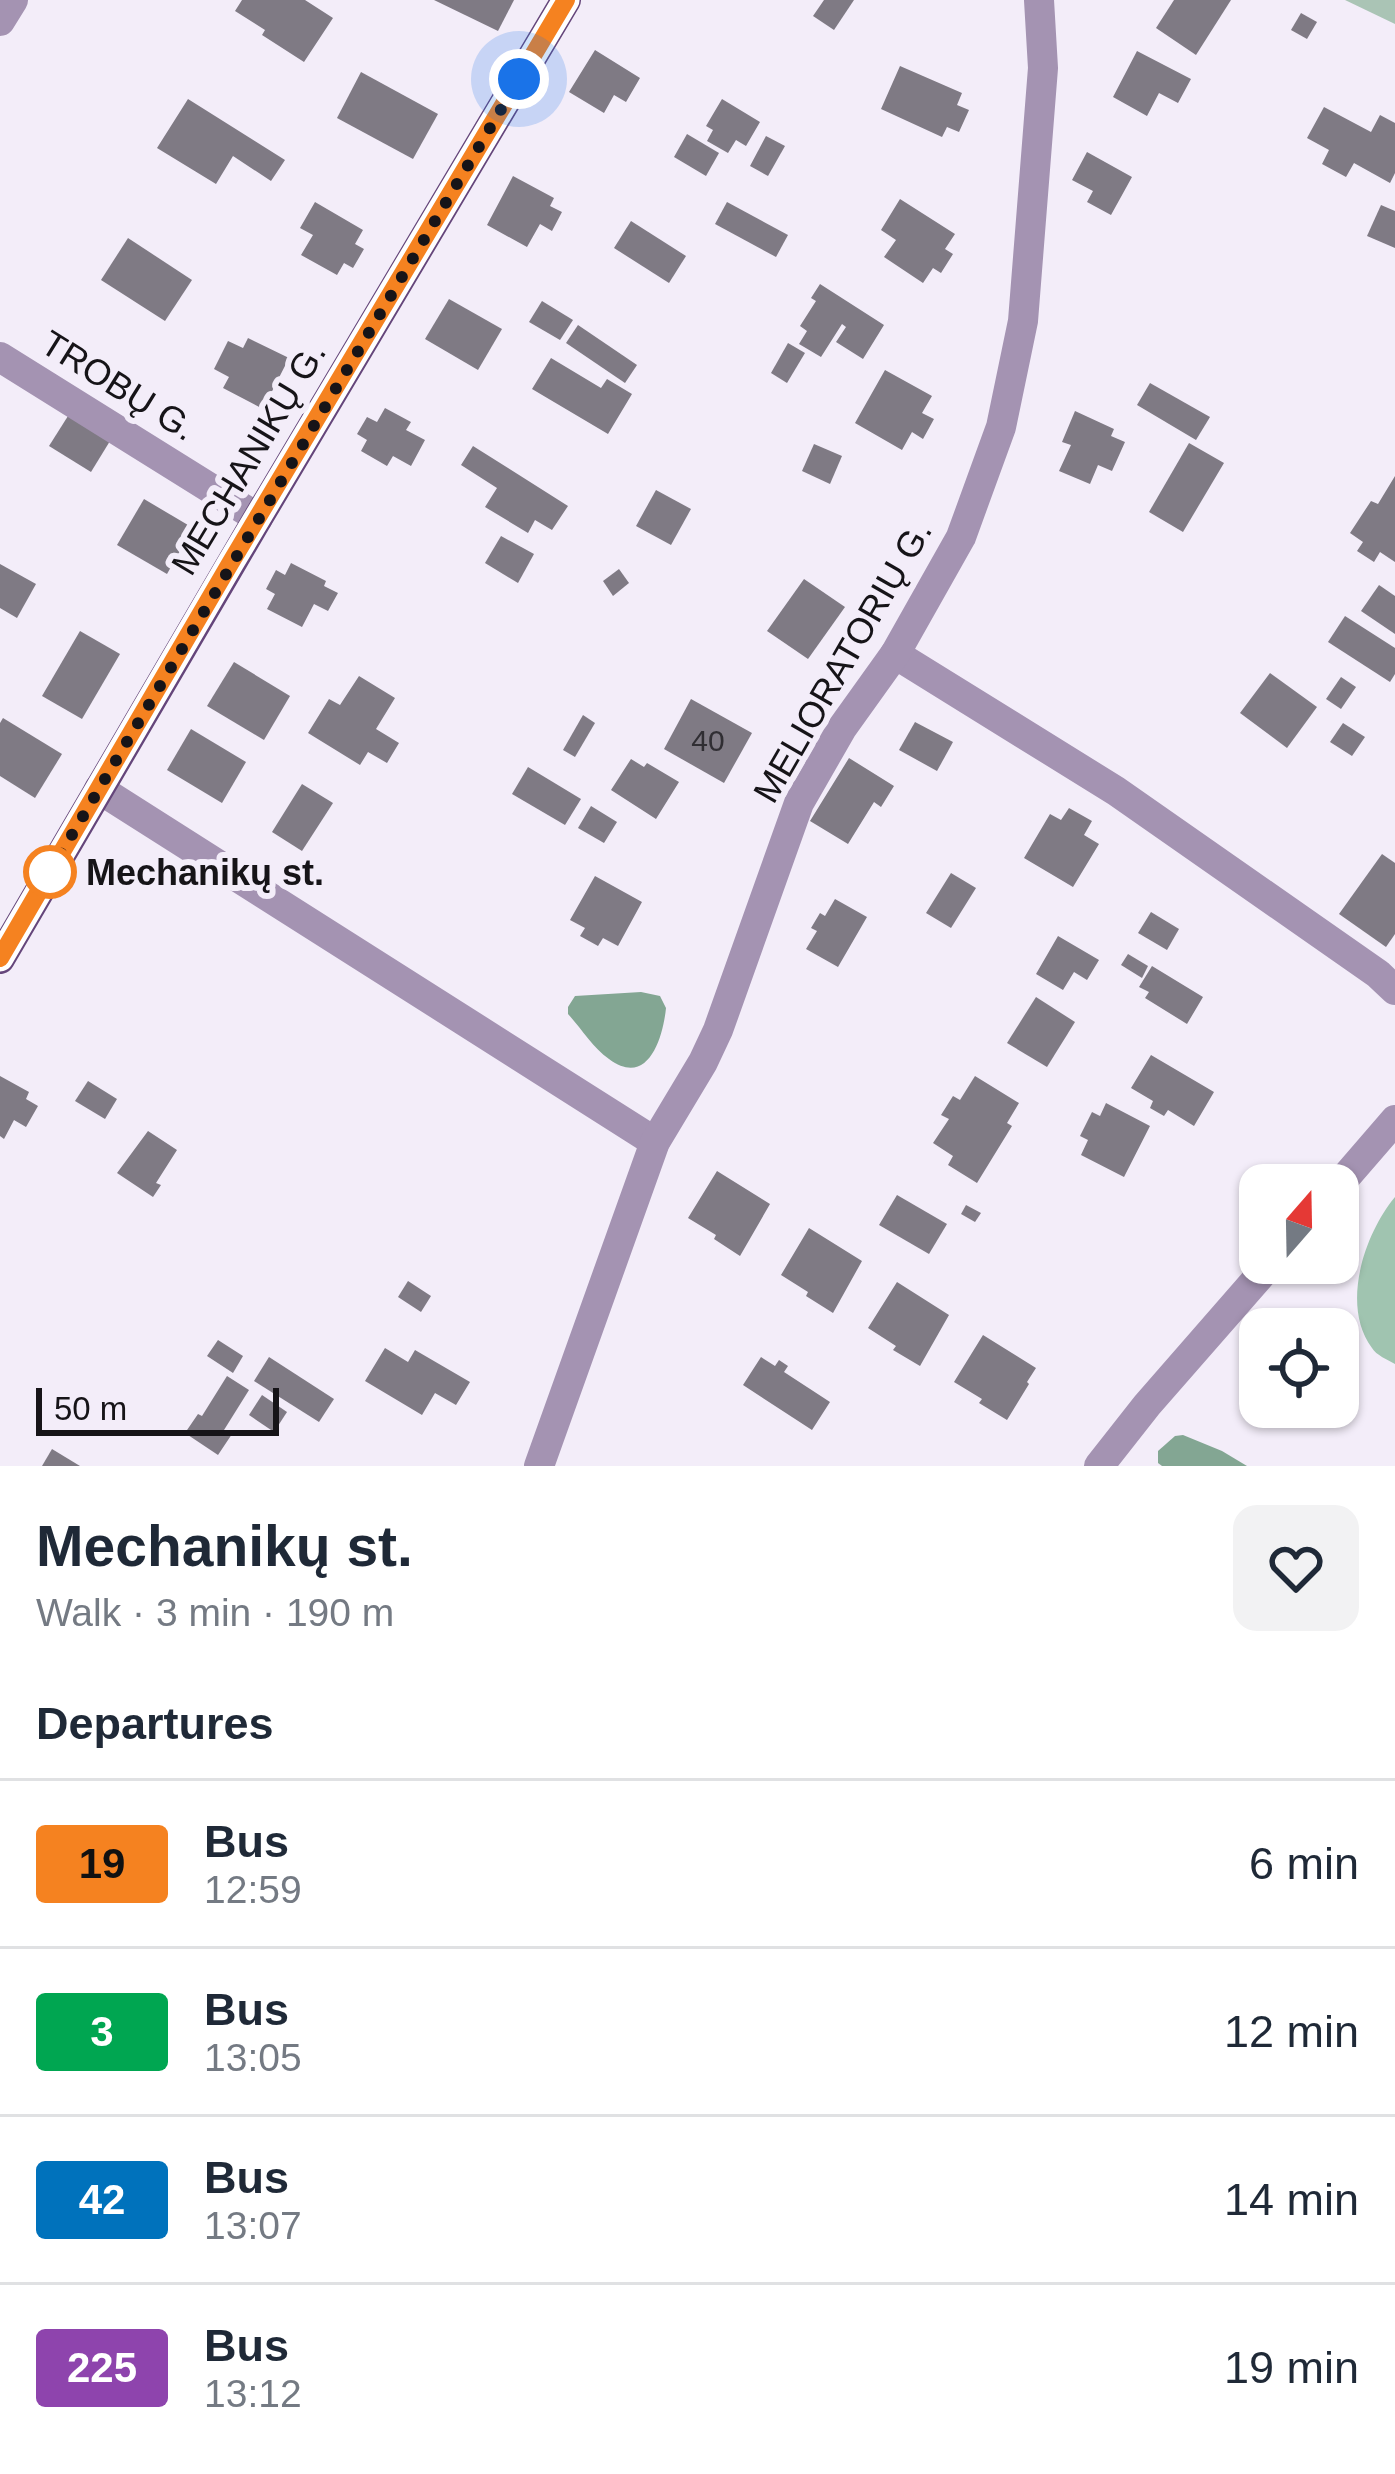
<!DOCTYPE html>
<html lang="en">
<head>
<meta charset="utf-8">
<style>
	body { margin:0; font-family:Arial,sans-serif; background:#f2f2f3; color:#1f2937; height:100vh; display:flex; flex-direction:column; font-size:45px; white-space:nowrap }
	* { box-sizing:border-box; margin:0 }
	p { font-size:39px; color:#747a83 }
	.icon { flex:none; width:66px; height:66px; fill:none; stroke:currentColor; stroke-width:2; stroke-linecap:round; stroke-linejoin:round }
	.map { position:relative; height:1466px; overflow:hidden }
	.panel { display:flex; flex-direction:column; background:#fff; flex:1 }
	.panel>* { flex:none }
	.badge { padding:0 24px; border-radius:9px; font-size:42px; line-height:78px }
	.needle { width:78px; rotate:20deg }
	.tools { position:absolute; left:1239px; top:1164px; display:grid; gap:24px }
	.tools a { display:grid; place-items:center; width:120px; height:120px; border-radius:24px; background:#fff; box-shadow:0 3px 9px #0004; font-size:60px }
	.scale { position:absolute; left:36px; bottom:30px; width:243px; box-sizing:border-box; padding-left:12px; border:6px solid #161418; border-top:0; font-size:33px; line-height:42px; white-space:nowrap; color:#161418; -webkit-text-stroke:9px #f3edf9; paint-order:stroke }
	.you { position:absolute; width:60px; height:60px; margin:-30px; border:9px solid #fff; border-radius:50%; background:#1a73e8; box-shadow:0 0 0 18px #1a73e833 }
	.map>.badge { position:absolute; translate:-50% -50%; box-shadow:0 0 0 6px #fff }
	h2 { padding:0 36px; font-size:45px; line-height:108px }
	.round { display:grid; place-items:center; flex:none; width:126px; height:126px; border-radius:24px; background:#f2f2f3 }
	.overview { display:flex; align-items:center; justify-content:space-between; height:204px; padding:0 36px }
	h1 { font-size:57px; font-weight:800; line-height:90px }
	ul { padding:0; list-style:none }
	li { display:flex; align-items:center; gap:36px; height:168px; padding:0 36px; border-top:3px solid #e0e1e3 }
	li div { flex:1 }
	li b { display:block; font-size:45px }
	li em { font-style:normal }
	li .badge { min-width:132px; font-weight:700; text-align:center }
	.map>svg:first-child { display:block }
</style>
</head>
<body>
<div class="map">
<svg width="1395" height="1466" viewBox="0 0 1395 1466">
	<rect width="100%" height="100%" fill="#f3edf9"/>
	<path fill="#aac4b5" d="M1345,0h50v24z"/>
	<path fill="#a0c4b0" d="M1395,1197v167c-7,-4 -19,-9 -23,-16 -32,-43 -7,-115 23,-151z"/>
	<g fill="#83a693">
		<path d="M641,992l19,4 6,12c-3,30 -18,80 -57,51 -16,-11 -28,-31 -41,-45v-7l7,-11z"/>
		<path d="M1183,1435l39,16 25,15h-85l-4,-3v-12l17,-15z"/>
	</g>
	<g fill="#7f7a84">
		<path d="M242,0h63l28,18 -29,44 -42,-27 3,-5 -30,-19z"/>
		<path d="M434,0h80l-16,31z"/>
		<path d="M824,0h30l-20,30 -21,-14z"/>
		<path d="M1174,0h57l-35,55 -40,-27z"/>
		<path d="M1301,13l16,9 -10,17 -16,-9z"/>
		<path d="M595,50l45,28 -14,24 -12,-7 -10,18 -35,-21z"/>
		<path d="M1137,51l54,28 -13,24 -19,-10 -12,23 -34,-19z"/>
		<path d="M900,66l62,27 -5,12 12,5 -10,22 -12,-5 -5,10 -61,-28z"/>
		<path d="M361,72l77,42 -25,45 -76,-41z"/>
		<path d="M188,99l97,61 -14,21 -38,-25 -17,28 -59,-36z"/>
		<path d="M722,99l38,23 -14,24 -10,-6 -8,13 -21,-12 6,-11 -7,-4z"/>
		<path d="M1324,107l47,25 9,-17 15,8v50l-5,10 -36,-20 -8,14 -24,-13 7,-14 -22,-12z"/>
		<path d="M687,134l32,19 -13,23 -32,-19z"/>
		<path d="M766,136l19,10 -17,30 -18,-10z"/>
		<path d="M1087,152l45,25 -21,38 -24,-13 6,-11 -21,-11z"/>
		<path d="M513,176l41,22 -4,8 12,6 -10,19 -12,-7 -13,23 -40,-22z"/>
		<path d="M900,199l55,35 -10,15 8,5 -12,19 -8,-5 -10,15 -39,-26 12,-17 -15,-10z"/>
		<path d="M315,202l48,28 -8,14 9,5 -11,19 -9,-5 -7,12 -36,-20 12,-20 -13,-7z"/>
		<path d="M727,202l61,33 -12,22 -61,-33z"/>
		<path d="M1381,205l14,6v37l-28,-12z"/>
		<path d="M631,221l55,35 -17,27 -55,-35z"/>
		<path d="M128,238l64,42 -27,41 -64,-41z"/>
		<path d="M820,284l64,41 -21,34 -27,-17 10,-15 -4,-3 -21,33 -22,-13 8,-13 -7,-5 16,-25 -5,-3z"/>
		<path d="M449,299l53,30 -24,41 -53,-31z"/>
		<path d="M542,301l31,19 -13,20 -31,-18z"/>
		<path d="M578,325l59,40 -12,18 -59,-40z"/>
		<path d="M248,338l41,20 -26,51 -40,-21 6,-11 -15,-8 14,-28 15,7z"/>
		<path d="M788,343l17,10 -18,30 -16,-10z"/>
		<path d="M551,358l50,30 6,-9 25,15 -24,40 -76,-45z"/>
		<path d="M885,370l47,26 -10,17 12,6 -11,20 -11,-7 -10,18 -47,-27z"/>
		<path d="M1150,383l60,34 -14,23 -59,-35z"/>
		<path d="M385,408l26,14 -5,8 19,10 -14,26 -18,-10 -6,10 -26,-15 6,-11 -10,-6 10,-17 10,5z"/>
		<path d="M1075,411l39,18 -3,7 14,6 -13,29 -14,-6 -8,19 -31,-13 12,-26 -9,-3z"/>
		<path d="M68,416l42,25 -19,31 -42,-26z"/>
		<path d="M1189,443l35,20 -41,69 -34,-20z"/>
		<path d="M814,444l28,12 -12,28 -28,-13z"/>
		<path d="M473,446l95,60 -16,24 -17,-10 -7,13 -43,-26 12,-19 -36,-23z"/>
		<path d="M1395,476v86l-15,-10 -6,10 -17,-11 6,-9 -13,-9 21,-32 7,3z"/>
		<path d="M656,490l35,19 -20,36 -35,-19z"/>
		<path d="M144,499l49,29 -26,46 -50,-29z"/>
		<path d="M501,536l33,18 -16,29 -33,-20z"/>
		<path d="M291,563l35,18 -2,5 14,7 -10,18 -14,-7 -12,23 -35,-18 8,-15 -9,-5 10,-19 9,5z"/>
		<path d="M0,564l36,20 -19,34 -17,-10z"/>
		<path d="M619,569l10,14 -16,13 -10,-15z"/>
		<path d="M804,579l41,28 -37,52 -41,-28z"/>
		<path d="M1379,585l16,11v38l-34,-23z"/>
		<path d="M1345,616l50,32v26l-5,8 -62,-40z"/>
		<path d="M80,631l40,23 -38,65 -40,-23z"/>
		<path d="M234,662l56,34 -26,44 -57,-34z"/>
		<path d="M1270,673l47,34 -30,41 -47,-35z"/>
		<path d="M359,676l36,22 -19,31 23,14 -12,20 -19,-11 -8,13 -52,-32 21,-34 11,6z"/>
		<path d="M1341,677l15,10 -15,22 -15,-10z"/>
		<path d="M691,699l61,34 -28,50 -60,-34z"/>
		<path d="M583,715l12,8 -20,34 -12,-7z"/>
		<path d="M3,718l59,36 -27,44 -35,-22v-53z"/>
		<path d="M915,722l38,20 -16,29 -38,-21z"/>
		<path d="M1343,723l22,14 -13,19 -22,-14z"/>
		<path d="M191,729l55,33 -24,41 -55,-33z"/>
		<path d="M849,758l45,28 -13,21 -7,-5 -26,42 -38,-23z"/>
		<path d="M631,759l13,8 3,-4 32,19 -23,37 -45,-29z"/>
		<path d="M528,767l53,32 -16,26 -53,-31z"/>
		<path d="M302,784l31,19 -31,48 -30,-19z"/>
		<path d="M591,806l26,16 -13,21 -26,-15z"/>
		<path d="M1069,808l23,13 -8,14 15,9 -26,43 -49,-29 26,-44 11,6z"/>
		<path d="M1382,854l13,9v71l-9,13 -47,-33z"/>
		<path d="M951,873l25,15 -25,40 -25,-15z"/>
		<path d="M595,876l47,26 -24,44 -15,-8 -5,8 -18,-10 5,-8 -15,-8z"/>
		<path d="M835,899l32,18 -29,50 -32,-18 11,-18 -6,-3 9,-15 5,3z"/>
		<path d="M1151,912l28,17 -12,21 -29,-17z"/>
		<path d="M1058,936l41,24 -12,20 -13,-8 -11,18 -27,-16z"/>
		<path d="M1128,954l20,12 -6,12 -21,-13z"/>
		<path d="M1152,966l51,31 -16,27 -42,-26 4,-6 -10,-5z"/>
		<path d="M1036,997l39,25 -28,45 -40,-24z"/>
		<path d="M1151,1055l63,37 -20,34 -26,-16 -4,6 -14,-8 3,-7 -22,-13z"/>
		<path d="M0,1076l29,16 -3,7 12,7 -12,21 -12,-7 -10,19 -4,-3z"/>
		<path d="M975,1076l44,27 -12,20 5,3 -35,57 -29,-18 5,-9 -20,-13 16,-24 -8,-4 12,-19 7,4z"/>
		<path d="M88,1081l29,18 -12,20 -30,-18z"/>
		<path d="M1106,1103l44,23 -26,51 -43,-22 7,-15 -8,-4 12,-24 8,4z"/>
		<path d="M148,1131l29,19 -21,33 5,2 -8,12 -36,-24z"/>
		<path d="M717,1171l53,33 -30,52 -26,-17 2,-4 -28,-17z"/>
		<path d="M897,1195l50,29 -18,30 -50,-29z"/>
		<path d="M966,1205l15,8 -6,9 -14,-8z"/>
		<path d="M809,1228l53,33 -29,52 -27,-17 2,-4 -27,-17z"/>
		<path d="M408,1281l23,15 -10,16 -23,-15z"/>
		<path d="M897,1282l52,33 -29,51 -27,-16 3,-4 -28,-18z"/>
		<path d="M983,1335l53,33 -9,14 2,2 -22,36 -28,-17 3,-4 -28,-17z"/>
		<path d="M218,1340l25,16 -10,17 -26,-17z"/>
		<path d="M385,1348l23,14 7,-12 55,32 -14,23 -21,-12 -13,22 -57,-34z"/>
		<path d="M269,1357l65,42 -15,23 -65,-41z"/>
		<path d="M761,1357l14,9 4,-6 9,6 -4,6 46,30 -18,28 -69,-45z"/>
		<path d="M227,1376l22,14 -25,40 8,4 -14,21 -33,-22 13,-19 4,2z"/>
		<path d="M262,1395l25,17 -13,20 -25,-17z"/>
		<path d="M52,1449l28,17h-38z"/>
	</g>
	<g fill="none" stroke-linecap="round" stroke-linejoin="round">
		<g stroke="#a493b2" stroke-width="30">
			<path d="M0,21l13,-21"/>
			<path d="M0,357l258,161"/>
			<path d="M895,654l221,137 262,183 17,16"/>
			<path d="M99,789l556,353"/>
			<path d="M1338,1186l57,-66"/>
			<path d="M539,1466l116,-324 48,-80 15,-32 81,-227 43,-75 53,-74 66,-117 40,-110 22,-106 20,-253 -4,-68"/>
			<path d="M1099,1466l48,-61 124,-142"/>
		</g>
		<path stroke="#65467b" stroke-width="30" d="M0,959l258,-441 308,-518"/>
	</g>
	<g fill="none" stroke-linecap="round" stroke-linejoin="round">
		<defs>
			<path id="line" d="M0,958l231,-396 335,-562"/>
		</defs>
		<use href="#line" stroke="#fff" stroke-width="27"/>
		<use href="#line" stroke="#f58220" stroke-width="18"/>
		<path stroke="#161418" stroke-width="12" stroke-dasharray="0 21.6" d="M50,872l469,-793"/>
	</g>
	<circle fill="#fff" stroke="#f58220" stroke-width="6" cx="50" cy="872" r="24"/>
	<g text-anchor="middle" stroke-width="12" stroke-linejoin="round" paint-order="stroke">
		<g font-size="30" fill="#302e33">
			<text x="708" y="751">40</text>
		</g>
		<g font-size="36" fill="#161418" stroke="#f3edf9">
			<text transform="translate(119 385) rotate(32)" y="13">TROBŲ G.</text>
			<text transform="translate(248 458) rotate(-59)" y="13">MECHANIKŲ G.</text>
			<text transform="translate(842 661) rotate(-60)" y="13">MELIORATORIŲ G.</text>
		</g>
		<g font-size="36" font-weight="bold" fill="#161418" stroke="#f3edf9" text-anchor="start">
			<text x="86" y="885">Mechanikų st.</text>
		</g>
	</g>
</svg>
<div class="tools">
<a><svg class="needle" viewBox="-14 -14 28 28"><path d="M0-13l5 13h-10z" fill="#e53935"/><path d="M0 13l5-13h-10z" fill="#747a83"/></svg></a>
<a><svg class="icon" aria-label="locate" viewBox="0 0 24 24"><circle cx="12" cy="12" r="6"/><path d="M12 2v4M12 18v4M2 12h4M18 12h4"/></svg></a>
</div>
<div class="scale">50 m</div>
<div class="you" style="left:519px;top:79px"></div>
</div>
<section class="panel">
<div class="overview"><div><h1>Mechanikų st.</h1><p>Walk · 3 min · 190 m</p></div><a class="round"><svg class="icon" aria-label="heart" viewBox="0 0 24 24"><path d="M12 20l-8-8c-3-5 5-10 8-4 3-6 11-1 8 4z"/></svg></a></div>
<h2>Departures</h2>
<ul>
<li><span class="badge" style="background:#f58220;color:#111">19</span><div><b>Bus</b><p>12:59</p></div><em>6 min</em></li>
<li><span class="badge" style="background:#00a651;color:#fff">3</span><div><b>Bus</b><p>13:05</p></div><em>12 min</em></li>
<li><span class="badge" style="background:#0072bc;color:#fff">42</span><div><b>Bus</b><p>13:07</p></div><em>14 min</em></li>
<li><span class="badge" style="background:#8e44ad;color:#fff">225</span><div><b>Bus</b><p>13:12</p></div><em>19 min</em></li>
</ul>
</section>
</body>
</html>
